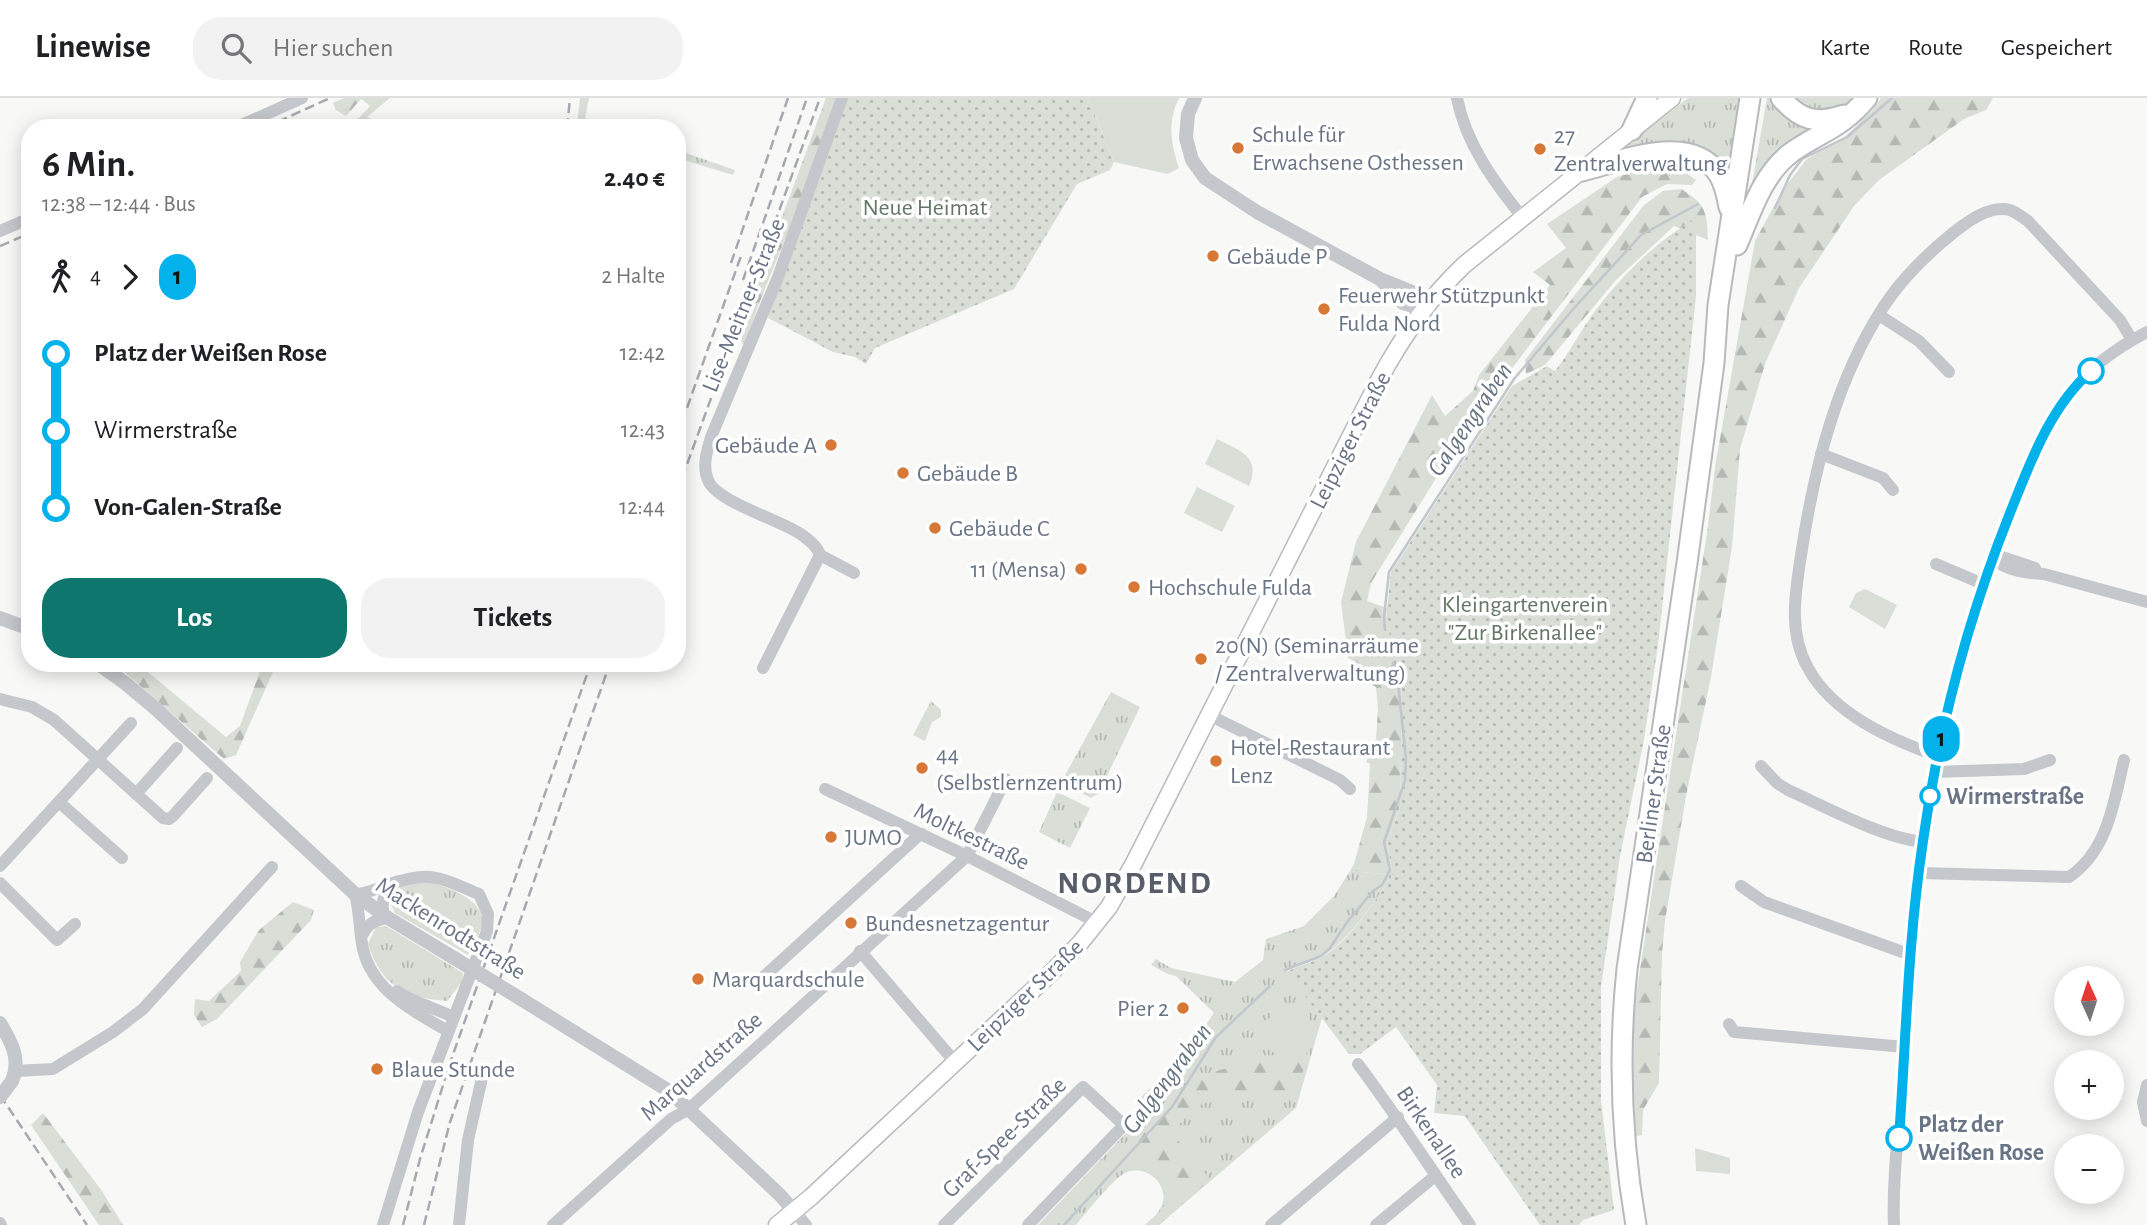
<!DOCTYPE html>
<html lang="de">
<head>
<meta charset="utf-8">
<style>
	body { margin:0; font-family:"Alegreya Sans",sans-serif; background:#f2f2f2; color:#202124; height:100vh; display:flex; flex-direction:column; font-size:26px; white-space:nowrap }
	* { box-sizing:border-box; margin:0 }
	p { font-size:23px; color:#757577 }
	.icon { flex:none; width:38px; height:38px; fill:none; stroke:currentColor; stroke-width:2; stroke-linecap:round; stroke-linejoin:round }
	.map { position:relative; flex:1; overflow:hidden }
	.drawer { position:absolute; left:21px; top:21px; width:665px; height:553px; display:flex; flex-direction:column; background:#fff; border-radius:28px; box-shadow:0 4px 18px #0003 }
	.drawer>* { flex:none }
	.badge { padding:0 14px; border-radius:23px; font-size:24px; line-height:46px }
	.needle { width:46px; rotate:357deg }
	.controls { position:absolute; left:2054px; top:868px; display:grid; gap:14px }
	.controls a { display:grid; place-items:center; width:70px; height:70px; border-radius:50%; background:#fff; box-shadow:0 4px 18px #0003; font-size:35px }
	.map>.badge { position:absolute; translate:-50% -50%; box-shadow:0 0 0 4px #fff }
	.legs { display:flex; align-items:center; gap:10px; height:77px; padding:0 21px; font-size:23px }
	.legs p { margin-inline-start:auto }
	.headline { display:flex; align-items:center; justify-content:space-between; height:119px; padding:0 21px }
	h1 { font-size:38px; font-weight:700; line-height:52px }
	.action { display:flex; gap:14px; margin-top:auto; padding:14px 21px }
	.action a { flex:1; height:80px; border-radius:28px; background:#0f766e; color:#fff; font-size:28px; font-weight:700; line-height:80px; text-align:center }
	.action a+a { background:#f2f2f2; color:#202124 }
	ul { padding:0 21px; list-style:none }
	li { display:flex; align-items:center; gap:24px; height:77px; font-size:26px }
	li i { display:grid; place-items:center; width:10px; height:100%; margin:0 9px; background:currentColor }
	li i::after { content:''; width:18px; height:18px; margin:-9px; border:5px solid; border-radius:50%; background:#fff }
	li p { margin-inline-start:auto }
	li:first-child i { background:linear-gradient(#0000 50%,currentColor 0) }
	li:last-child i { background:linear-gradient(currentColor 50%,#0000 0) }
	header { display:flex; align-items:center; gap:42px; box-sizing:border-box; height:98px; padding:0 35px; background:#fff; border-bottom:2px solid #e0e0e0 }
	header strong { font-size:33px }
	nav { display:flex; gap:38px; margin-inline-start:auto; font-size:24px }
	.search { width:490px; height:63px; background:#f2f2f2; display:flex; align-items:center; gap:18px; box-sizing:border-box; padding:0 24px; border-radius:28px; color:#757577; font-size:26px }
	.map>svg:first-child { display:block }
</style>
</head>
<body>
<header>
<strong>Linewise</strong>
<div class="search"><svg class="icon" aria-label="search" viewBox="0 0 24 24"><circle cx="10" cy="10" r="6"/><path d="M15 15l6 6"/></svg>Hier suchen</div>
<nav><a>Karte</a><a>Route</a><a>Gespeichert</a></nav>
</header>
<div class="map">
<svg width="2147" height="1127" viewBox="0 0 2147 1127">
	<defs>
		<pattern id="grass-tufts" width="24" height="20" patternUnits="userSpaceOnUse" patternTransform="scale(1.75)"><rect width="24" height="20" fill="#d9dfd7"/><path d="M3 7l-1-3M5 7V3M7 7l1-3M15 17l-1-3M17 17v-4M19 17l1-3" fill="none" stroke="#b4b9b4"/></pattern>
		<pattern id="forest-firs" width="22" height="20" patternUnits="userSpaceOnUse" patternTransform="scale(1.75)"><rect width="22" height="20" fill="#d9dfd7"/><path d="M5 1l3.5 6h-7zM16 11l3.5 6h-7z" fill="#b4b9b4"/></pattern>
		<pattern id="garden-dots" width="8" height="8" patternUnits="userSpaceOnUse" patternTransform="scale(1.75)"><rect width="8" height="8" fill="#d9dfd7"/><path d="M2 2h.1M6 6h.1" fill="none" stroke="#b4b9b4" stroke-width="1.8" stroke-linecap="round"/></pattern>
	</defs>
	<rect width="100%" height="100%" fill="#f8f8f6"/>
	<g fill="url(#grass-tufts)">
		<path d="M580,0h9l-4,20 27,10h-30l-5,-4z"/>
		<path d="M1688,0h51l-13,81 -12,-19 -104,-1z"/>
		<path d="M1767,0h10l48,24 -74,68z"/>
		<path d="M1787,0h71l-17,12 -24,5z"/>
		<path d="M677,52l58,20 -2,5 -56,-17z"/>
		<path d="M1111,594l29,15 -41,86 -8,5 -26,-13 -2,-6z"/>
		<path d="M931,603l10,9v7l-9,5 -7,19 -12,-6z"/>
		<path d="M1057,694l33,16 -20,40 -31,-16z"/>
		<path d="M1350,773l43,4c-20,28 -40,61 -70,81 -10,7 -25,8 -36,15l35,47 -26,90 -137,117h-14c5,-5 12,-10 15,-16 13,-23 -14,-46 -35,-36 -12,6 -39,40 -49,52h-38l108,-113 -10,-10 52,-51 26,-38 -38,-37 -8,-2 -17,-9 5,-6 15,9 64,14 28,-22 3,-21 38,-13 30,-30z"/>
		<path d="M421,783c19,2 67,18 61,44 -2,10 -10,20 -14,30l-73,-42 -5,-11 1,-9 12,-8z"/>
		<path d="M386,828l77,47 -1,9 -15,19c-41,-3 -66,-15 -79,-57l8,-17z"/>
	</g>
	<g fill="url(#forest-firs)">
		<path d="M344,0h46l-23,19 20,11h-10l-20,-8 13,-14 -9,-7 -15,17 -10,-6 -3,-7z"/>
		<path d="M826,0h12l-40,109 -40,99 -13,40 -4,-5 11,-43z"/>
		<path d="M1881,0h112l-7,12 -22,9 -85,61 -25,26 -55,82 -34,76 -25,85 -8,98 -21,130 -25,119 -21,125 -3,32 -3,130 -16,27 -1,25 -6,1 -4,-49 1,-72 75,-489 7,-59 40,-226 29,-53 23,-29 38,-22 28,-28z"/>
		<path d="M1668,71l17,3 11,8 -4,5 -25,-1 -25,13 -173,228 -98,158 -4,18 20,7 -1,10 12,50 4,29 -2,109 -13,37 6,32 -43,-4 4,-7 13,-47 3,-53 -4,-2 10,-23 2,-30 -2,-22 -12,-7 4,-11 -20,-11 -7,-56 15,-60 76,-147 13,21 28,-25 6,-16 71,-90 -17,-13 33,-24 -19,-24 70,-47 16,-5z"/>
		<path d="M1681,91c25,15 26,23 27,51l-34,-14 -58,54 -71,85 -19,9 -1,-14 119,-155 19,-14z"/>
		<path d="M114,565h23l89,74 14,-11 23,-63h14l-41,92 -12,4z"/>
		<path d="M293,804l21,8 -3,10 -94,99 -15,8 -8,-12 1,-16 14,2 32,-30 -1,-9 19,-32z"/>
		<path d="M1309,956l-9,26 -27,21 -16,-9 -30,2 -29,12 -27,26 39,47 -51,46h-6l-2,-2 23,-30 -49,-45c14,-15 35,-44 51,-56 38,-29 88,-30 133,-38z"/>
		<path d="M43,1015l59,78 21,34h-24l-68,-100z"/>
	</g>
	<g fill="#d9dfd7">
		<path d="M1088,0h91c-12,24 -8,46 0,70l-11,6 -54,-12z"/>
		<path d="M1217,341c22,11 45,18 32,47l-44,-22z"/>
		<path d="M1197,389l38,19 -13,26 -38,-19z"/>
		<path d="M1865,491l32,16 -12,24 -36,-22 7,-14z"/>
		<path d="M1292,907l9,3 15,22 -7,23c-19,3 -34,5 -49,-10 5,-27 8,-26 32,-38z"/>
		<path d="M1695,1050l35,10v16l-34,-3z"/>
	</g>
	<g fill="url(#garden-dots)">
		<path d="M847,0h241l26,64 -4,8 -33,14 -63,105 -139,59 -9,16 -11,-7 -22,-5 -65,-34 3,-13z"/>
		<path d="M1696,120v78l-38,349 -14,95 -24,116 -19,131v113l13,110 -31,10 -4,5h-39l-75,-109 -31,-3 3,-28 -41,-58 -36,27h-11l-62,-82c11,-7 24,-8 35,-15 30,-18 51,-54 71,-82l-6,-32 13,-37 2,-109 -4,-29 -12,-50 5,-46 121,-186 35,-20 8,5c15,-19 26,-41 40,-60 27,-36 62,-70 101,-93z"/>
	</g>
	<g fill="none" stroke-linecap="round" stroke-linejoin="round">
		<g stroke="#c0c7cd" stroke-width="2.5">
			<path d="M1775,110l15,-33 12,-16 45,-22 45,-39"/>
			<path d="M1385,532l-1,-13 5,-45 125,-193 61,-72 66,-72 57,-31"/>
			<path d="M1285,872l36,-14 9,-8 17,-26 26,-31 9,-6 8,-15 -6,-28 21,-61 1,-22 -8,-76 -5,-20"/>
			<path d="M1064,1127l108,-118 44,-70 54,-51"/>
		</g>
		<defs>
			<path id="secondary" d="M777,1127l34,-28 240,-224 30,-31 28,-35 25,-44 245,-483c23,-43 49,-81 85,-115l208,-167"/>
			<g id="trunk">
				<path d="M1781,0c20,23 35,26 63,17"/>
				<path d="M1632,32l15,-32"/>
				<path d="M1582,73c40,-10 110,-40 137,4 6,10 8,21 10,32"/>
				<path d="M1737,147c14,-32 25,-71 55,-93 29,-20 50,-24 75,-54"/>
				<path d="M1636,1127c-15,-86 -18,-170 -9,-256l60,-406 27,-200 4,-58 32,-207"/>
			</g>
		</defs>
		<use href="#secondary" stroke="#b7babf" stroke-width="19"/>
		<use href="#trunk" stroke="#b7b9bd" stroke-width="23"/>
		<g stroke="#c4c7cb" stroke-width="12">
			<path d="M1457,0c9,46 37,84 66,120"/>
			<path d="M235,30l67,-30"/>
			<path d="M0,133l30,-13"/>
			<path d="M1879,217l40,26 30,31"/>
			<path d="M1821,356l62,24 10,12"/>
			<path d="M820,457l34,18"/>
			<path d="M1993,460c13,13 33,15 51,16l103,28"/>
			<path d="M1993,460l9,-1 33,11"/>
			<path d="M1936,466l47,20"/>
			<path d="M763,570l57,-113c-3,-9 -10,-14 -18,-20 -21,-15 -86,-33 -94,-55 -6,-14 -1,-29 3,-43l67,-160 64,-179"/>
			<path d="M0,601l32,8 22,13 109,98 6,1 4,-3 34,-38"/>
			<path d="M1209,617l131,65 10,9"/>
			<path d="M1937,658c-47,-17 -104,-42 -129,-88 -21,-37 -12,-79 -6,-119 13,-84 35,-171 82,-243 19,-29 43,-52 69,-73 15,-12 37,-28 57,-23 6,2 12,7 18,11l92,99 12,20"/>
			<path d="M1761,668l16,17 11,7c38,17 95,48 135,52"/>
			<path d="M1934,674l90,-3 26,-9"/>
			<path d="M825,691l142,67 131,67"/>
			<path d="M136,696l41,-46"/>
			<path d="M59,704l63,56"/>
			<path d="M0,768l131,-143"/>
			<path d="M1919,775l150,4c39,-26 45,-76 55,-117"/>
			<path d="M0,785l57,57 18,-16"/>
			<path d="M1741,788l23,16 147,53"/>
			<path d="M384,817c-4,-13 1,-21 8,-31"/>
			<path d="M361,839c7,-13 12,-17 27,-19"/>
			<path d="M860,853l95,111"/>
			<path d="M757,885l161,-147 4,-2"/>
			<path d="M397,893l11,7 46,19"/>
			<path d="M1729,926l5,8 171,15"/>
			<path d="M1358,966c39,52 74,107 112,161"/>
			<path d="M16,973l37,-2 60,-37 30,-23 129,-142"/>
			<path d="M2147,987l-4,17 4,19"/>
			<path d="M794,1113l12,14"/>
			<path d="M0,1125l1,2"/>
			<path d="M383,1127l35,-113 69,-181 1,-17 -9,-20c-41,-17 -48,-24 -92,-9 -11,4 -21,9 -32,9 5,18 4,37 8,55 9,41 51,63 85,82"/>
			<path d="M459,1127l9,-85 14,-62"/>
			<path d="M553,1127l118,-106 18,-10 278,-253 39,-77"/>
			<path d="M944,1127l139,-138 41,38 -96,100"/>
			<path d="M1271,1127l127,-108"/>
			<path d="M1376,1127l59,-49"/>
			<path d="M1894,1127c-2,-49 6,-104 9,-153 5,-76 9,-152 19,-227 14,-105 42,-209 79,-308 13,-36 28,-72 46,-106 7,-13 13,-26 21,-37 21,-26 50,-47 79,-62"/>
		</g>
		<g stroke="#c4c7cb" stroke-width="14">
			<path d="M1195,0l-7,16 -2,24 6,22 13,18 52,34 123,67 32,13 11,17"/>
			<path d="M1381,182l22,23 20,6"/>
			<path d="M0,520l30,11"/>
			<path d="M97,565l28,20 30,25 200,186 33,24 66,40"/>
			<path d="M521,901l148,92 111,104 14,16"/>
			<path d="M0,925c12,20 21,36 12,58"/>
		</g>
		<use href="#secondary" stroke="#fff" stroke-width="16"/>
		<use href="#trunk" stroke="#fff" stroke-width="19"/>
		<g stroke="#a5a9b0" stroke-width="2.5" stroke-dasharray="10 5" stroke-linecap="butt">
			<path d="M264,30l66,-30"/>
			<path d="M567,30l3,-30"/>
			<path d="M0,148l30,-13"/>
			<path d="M731,165l57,-165"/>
			<path d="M743,182l64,-182"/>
			<path d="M677,338l64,-180"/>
			<path d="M677,394l143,-394"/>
			<path d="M0,997l87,130"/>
			<path d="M403,1127l17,-66 30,-96 141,-400"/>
			<path d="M424,1127l26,-103 160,-459"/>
		</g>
		<g stroke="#c4c7cb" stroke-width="14">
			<path d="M454,860l67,41"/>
			<path d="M0,999l12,-16"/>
		</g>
	</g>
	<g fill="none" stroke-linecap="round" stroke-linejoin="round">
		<defs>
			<path id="line-1" d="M1899,1040c7,-99 9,-199 24,-297 16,-113 45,-223 87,-328 20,-50 40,-106 81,-142"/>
		</defs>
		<use href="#line-1" stroke="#fff" stroke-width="16"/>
		<use href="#line-1" stroke="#03b1eb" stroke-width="10"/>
	</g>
	<g fill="#d77837" stroke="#fff" stroke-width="2.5">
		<circle cx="1238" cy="50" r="7"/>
		<circle cx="1540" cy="51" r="7"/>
		<circle cx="1213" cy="158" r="7"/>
		<circle cx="1324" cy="211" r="7"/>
		<circle cx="831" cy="347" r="7"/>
		<circle cx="903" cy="375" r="7"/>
		<circle cx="935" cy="430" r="7"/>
		<circle cx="1081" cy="471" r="7"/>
		<circle cx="1134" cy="489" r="7"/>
		<circle cx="1201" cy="561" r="7"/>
		<circle cx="1216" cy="663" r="7"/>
		<circle cx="922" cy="670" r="7"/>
		<circle cx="831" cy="739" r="7"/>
		<circle cx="851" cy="825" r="7"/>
		<circle cx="698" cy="881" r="7"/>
		<circle cx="1183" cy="910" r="7"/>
		<circle cx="377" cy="971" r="7"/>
	</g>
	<g fill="#fff" stroke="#03b1eb" stroke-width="3.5">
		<circle cx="2091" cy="273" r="12"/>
		<circle cx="1930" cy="698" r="9"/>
		<circle cx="1899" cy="1040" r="12"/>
	</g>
	<g text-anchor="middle" stroke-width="7" stroke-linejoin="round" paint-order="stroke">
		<g font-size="24" fill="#697485" stroke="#fff" text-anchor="start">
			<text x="1252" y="44">Schule für<tspan x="1252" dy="28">Erwachsene Osthessen</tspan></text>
			<text x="1554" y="45">27<tspan x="1554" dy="28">Zentralverwaltung</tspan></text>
			<text x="1227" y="166">Gebäude P</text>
			<text x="1338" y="205">Feuerwehr Stützpunkt<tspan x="1338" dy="28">Fulda Nord</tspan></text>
			<text x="817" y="355" text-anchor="end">Gebäude A</text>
			<text x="917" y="383">Gebäude B</text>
			<text x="949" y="438">Gebäude C</text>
			<text x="1067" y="479" text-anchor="end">11 (Mensa)</text>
			<text x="1148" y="497">Hochschule Fulda</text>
			<text x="1215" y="555">20(N) (Seminarräume<tspan x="1215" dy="28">/ Zentralverwaltung)</tspan></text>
			<text x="1230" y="657">Hotel-Restaurant<tspan x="1230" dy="28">Lenz</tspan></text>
			<text x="936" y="664">44<tspan x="936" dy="28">(Selbstlernzentrum)</tspan></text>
			<text x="845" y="747">JUMO</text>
			<text x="865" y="833">Bundesnetzagentur</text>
			<text x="712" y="889">Marquardschule</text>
			<text x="1169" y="918" text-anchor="end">Pier 2</text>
			<text x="391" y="979">Blaue Stunde</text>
		</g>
		<g font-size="24" fill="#647764" stroke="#fff">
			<text x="925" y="117">Neue Heimat</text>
			<text x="1525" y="514">Kleingartenverein<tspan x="1525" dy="28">"Zur Birkenallee"</tspan></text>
		</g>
		<g font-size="24" fill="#697485" stroke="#fff">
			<text transform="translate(743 207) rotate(-68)" y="8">Lise-Meitner-Straße</text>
			<text transform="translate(1350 342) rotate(-63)" y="8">Leipziger Straße</text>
			<text transform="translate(1653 696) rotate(-82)" y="8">Berliner Straße</text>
			<text transform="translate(972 738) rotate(26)" y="8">Moltkestraße</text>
			<text transform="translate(451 830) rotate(32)" y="8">Mackenrodtstraße</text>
			<text transform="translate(1025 897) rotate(-44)" y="8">Leipziger Straße</text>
			<text transform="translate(701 968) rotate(-41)" y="8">Marquardstraße</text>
			<text transform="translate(1432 1034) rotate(56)" y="8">Birkenallee</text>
			<text transform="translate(1004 1039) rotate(-44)" y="8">Graf-Spee-Straße</text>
		</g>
		<g font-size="24" font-weight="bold" fill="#697485" stroke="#fff" text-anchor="start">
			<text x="1946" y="706">Wirmerstraße</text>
			<text x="1918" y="1034">Platz der<tspan x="1918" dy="28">Weißen Rose</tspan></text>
		</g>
		<g font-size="26" font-style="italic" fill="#657480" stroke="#fff">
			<text transform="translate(1469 321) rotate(-56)" y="9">Galgengraben</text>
			<text transform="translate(1166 980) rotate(-53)" y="9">Galgengraben</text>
		</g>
		<g font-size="32" font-weight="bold" letter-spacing="2" fill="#575e6a" stroke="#fff">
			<text x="1135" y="795">NORDEND</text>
		</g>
	</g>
</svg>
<div class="controls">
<a><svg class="needle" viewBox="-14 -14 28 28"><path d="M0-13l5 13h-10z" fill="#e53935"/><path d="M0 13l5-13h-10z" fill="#757577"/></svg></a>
<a>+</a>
<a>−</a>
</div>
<b class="badge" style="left:1941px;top:641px;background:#03b1eb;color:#111">1</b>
<section class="drawer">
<div class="headline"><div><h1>6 Min.</h1><p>12:38 – 12:44 · Bus</p></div><b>2.40 €</b></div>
<div class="legs"><svg class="icon" aria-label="walk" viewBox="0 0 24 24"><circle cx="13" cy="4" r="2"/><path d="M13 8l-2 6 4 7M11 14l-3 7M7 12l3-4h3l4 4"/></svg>4<svg class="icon" aria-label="forward" viewBox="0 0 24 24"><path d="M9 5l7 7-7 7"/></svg><b class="badge" style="background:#03b1eb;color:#111">1</b><p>2 Halte</p></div>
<ul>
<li><i style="color:#03b1eb"></i><b>Platz der Weißen Rose</b><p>12:42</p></li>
<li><i style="color:#03b1eb"></i><span>Wirmerstraße</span><p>12:43</p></li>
<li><i style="color:#03b1eb"></i><b>Von-Galen-Straße</b><p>12:44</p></li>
</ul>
<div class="action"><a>Los</a><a>Tickets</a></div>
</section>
</div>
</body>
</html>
